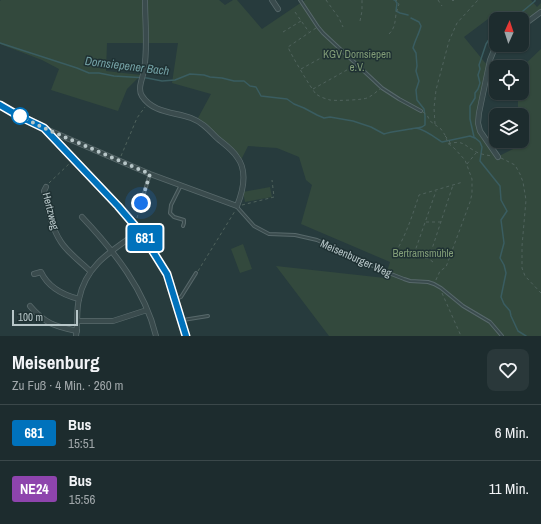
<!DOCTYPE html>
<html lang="de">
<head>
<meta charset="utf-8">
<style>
	body { margin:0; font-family:"Archivo Narrow",sans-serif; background:#2a383a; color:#f1f3f6; height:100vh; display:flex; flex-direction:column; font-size:15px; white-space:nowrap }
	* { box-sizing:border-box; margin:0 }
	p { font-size:13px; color:#a0a7aa }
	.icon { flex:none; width:22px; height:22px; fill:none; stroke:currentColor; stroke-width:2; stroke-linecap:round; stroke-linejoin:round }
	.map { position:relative; height:336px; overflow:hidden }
	.panel { display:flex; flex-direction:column; background:#1d2c2e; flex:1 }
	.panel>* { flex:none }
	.badge { padding:0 8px; border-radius:3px; font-size:14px; line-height:26px }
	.needle { width:26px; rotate:3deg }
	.fabs { position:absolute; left:489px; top:12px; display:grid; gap:8px }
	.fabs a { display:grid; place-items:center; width:40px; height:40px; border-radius:8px; background:#1d2c2e; box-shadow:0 1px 3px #0004,0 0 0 1px #3b484a; font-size:20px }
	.scale { position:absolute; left:12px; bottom:10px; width:66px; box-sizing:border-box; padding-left:4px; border:2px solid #b7c6c8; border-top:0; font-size:11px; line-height:14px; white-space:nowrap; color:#b7c6c8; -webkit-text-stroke:3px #1f3133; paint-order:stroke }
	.you { position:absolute; width:20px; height:20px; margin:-10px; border:3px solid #fff; border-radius:50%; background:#1a73e8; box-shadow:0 0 0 6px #1a73e833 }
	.map>.badge { position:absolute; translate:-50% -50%; box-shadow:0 0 0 2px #fff }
	.round { display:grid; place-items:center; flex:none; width:42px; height:42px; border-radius:8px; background:#2a383a }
	.head { display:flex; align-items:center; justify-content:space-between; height:68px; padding:0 12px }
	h1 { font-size:19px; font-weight:800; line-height:30px }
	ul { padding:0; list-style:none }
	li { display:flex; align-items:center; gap:12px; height:56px; padding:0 12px; border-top:1px solid #3b484a }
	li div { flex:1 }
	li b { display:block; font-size:15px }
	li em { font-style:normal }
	li .badge { min-width:44px; font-weight:700; text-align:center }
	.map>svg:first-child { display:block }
</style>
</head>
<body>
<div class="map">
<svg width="541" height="336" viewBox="0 0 541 336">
	<rect width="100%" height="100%" fill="#273b3d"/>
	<g fill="#33493d">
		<path d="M1,0h218l6,5 8,-5h4l25,29 43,-29h226l6,7 4,-4v8l-19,13v-5h-16l-4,-6 -10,3 -28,21 23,28 -11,60 23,31 26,-13 -3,-12v-16h-4v-22h4v-26l19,-18v287h-212l-53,-70 109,12 5,-16 -89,-38 11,-39 -6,-5 -7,-23 -22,-9 -29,-2 -7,14 -5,-9 -38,-33 13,-24 -39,-11 6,-40h-71l-1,28 35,4 -14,14 -9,22 -67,-21 8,-21 -17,-9 -42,-16v-43z"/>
		<path d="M270,187l2,10 -27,5 -2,-10z"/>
		<path d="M243,244l9,25 -12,4 -9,-24z"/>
	</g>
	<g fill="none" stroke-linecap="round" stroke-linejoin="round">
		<g stroke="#3a5d61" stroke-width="1.5">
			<path d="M394,0h1l2,3 -1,8 4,2 8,2"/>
			<path d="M411,18l8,4 2,4c-2,8 -6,14 -8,22l3,5 1,13 -1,5 3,10 -3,9 1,10 7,9 1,7v9l-3,2 -5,1"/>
			<path d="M512,19l5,-3 18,-15v-1"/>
			<path d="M496,32l-4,3 -6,9 -7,21 1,4 -2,6 2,8 -2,6 -3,4v5l-5,8v13l4,18 6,5 2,5 -2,14 20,25 1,14 6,11 -6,9 3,23 -4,15 4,7 2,8 -5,24 3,7 6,7 1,5 7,15 8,5"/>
			<path d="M0,43l6,2 71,23 12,5h10l15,3 33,2 15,3 13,-1 15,-6 14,1 6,2 12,1 12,3h10l6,5 6,1 5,9 26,3 7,5 10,4 13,7 7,3 6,-1 23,4 18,6 13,7c9,-3 17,-3 26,-5 2,0 4,-1 6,-1 8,1 20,10 26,14l28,-6 5,2"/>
		</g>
		<defs>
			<g id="service">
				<path d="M300,0l18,27 5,6 59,55 17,11 22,12"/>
				<path d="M180,187l-9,18 -1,8 4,4 10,3v3l-1,3"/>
				<path d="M141,203l9,-29"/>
				<path d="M237,207l17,19 15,8 26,1 22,5 69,32 18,7 6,2 18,1 6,2 7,4 22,18 27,16 12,14"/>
				<path d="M176,299l5,-2 15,-24"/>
				<path d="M183,320l25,-4"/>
			</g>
			<g id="minor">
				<path d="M272,0l6,9"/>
				<path d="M522,26l19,-14"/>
				<path d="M46,129l104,45 87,32c6,-15 11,-35 0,-49 -5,-8 -13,-13 -20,-19 -8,-8 -15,-16 -26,-20 -17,-6 -38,-5 -49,-22 -5,-8 1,-18 2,-26 4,-22 1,-47 1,-70"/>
				<path d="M498,157l-18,-26 -2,-8 1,-10 11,-53 4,-10 4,-5"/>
				<path d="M46,187l-2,4c4,17 7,36 17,51 7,11 20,20 29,29"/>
				<path d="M82,217c32,34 63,73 74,119"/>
				<path d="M34,274l7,-2c7,15 22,23 38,27"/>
				<path d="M30,306c15,18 25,20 47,25"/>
				<path d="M78,321h35l34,-11"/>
				<path d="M76,336c2,-12 0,-25 3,-37 7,-35 34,-49 61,-68"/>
			</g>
			<path id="secondary" d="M0,105l12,7 32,16 82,86 16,20 25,40 19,62"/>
		</defs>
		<use href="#service" stroke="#58696b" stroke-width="4"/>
		<use href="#minor" stroke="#58696b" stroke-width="6"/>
		<use href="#secondary" stroke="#58696b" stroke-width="8"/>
		<g stroke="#50635d" stroke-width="1" stroke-dasharray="3 3" stroke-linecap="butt">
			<path d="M326,0l13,18 4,9"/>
			<path d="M438,0l4,6"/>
			<path d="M452,0l1,1 1,-1"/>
			<path d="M295,12l14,20"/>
			<path d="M360,21l2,-10v-11"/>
			<path d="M316,28l-28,19c2,6 24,43 28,47 4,3 10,5 14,6 6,1 32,0 37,-2 5,-2 9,-6 13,-9"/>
			<path d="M283,32l18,-11"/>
			<path d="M389,34c6,-6 6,-12 7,-20 1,-3 2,-7 3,-10l-3,-4"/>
			<path d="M301,69l36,-20"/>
			<path d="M313,89l41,-23"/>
			<path d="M423,112l4,3 3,6 11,8 4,6 3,8 6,5 11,12 7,19v15l-2,8 -24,65 -6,4 -5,11"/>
			<path d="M435,124l-1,-16 2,-18 13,-49 8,-18 21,-23"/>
			<path d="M445,136l4,4 1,3"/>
			<path d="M448,144c14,-4 15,0 25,6 5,4 13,5 19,6"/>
			<path d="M121,156l16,-38 8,-11"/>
			<path d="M501,158l14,7 5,9 3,8 3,18 -4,46v22l3,8 16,17"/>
			<path d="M467,164l9,-11"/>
			<path d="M49,183l21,-20"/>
			<path d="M242,205l32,-8 -2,-17"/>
			<path d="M137,218l3,-12"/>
			<path d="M426,222h15"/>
			<path d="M414,254l22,-63"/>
			<path d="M429,258l24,-73"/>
			<path d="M433,262l-4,-3 -32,-9c10,-18 16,-36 22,-55l44,-13"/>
			<path d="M198,271l37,-60"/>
			<path d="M442,293l19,43"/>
		</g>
		<use href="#service" stroke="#3a4b4d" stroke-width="2"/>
		<use href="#minor" stroke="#3a4b4d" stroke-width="4.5"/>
		<use href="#secondary" stroke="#495d60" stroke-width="6"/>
	</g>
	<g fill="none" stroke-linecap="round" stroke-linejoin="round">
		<defs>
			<path id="line" d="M0,105l19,11 25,12 74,78 24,28 25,40 19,62"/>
		</defs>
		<use href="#line" stroke="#fff" stroke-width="9"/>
		<use href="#line" stroke="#0072bc" stroke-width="6"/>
		<path stroke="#b7c6c8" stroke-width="4" stroke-dasharray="0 7.2" d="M20,116l24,12 106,46 -9,29"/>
	</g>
	<circle fill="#fff" stroke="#0072bc" stroke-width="2" cx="20" cy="116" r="8"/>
	<g text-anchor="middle" stroke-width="3" stroke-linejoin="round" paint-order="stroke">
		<g font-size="11" fill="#819c77" stroke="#1f3133">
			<text x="357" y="58">KGV Dornsiepen<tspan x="357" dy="13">e.V.</tspan></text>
			<text x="423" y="257">Bertramsmühle</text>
		</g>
		<g font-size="11" fill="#b7c6c8" stroke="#1f3133">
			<text transform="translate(51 211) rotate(76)" y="4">Hertzweg</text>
			<text transform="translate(356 258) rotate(24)" y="4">Meisenburger Weg</text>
		</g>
		<g font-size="12" font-style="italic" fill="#73a0a4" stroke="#1f3133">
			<text transform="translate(127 66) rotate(7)" y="4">Dornsiepener Bach</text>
		</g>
	</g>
</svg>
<div class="fabs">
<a><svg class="needle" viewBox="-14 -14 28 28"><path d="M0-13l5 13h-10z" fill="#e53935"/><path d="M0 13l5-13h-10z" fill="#a0a7aa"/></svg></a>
<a><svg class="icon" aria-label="locate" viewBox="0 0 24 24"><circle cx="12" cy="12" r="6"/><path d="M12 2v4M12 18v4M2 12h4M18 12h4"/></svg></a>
<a><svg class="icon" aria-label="layers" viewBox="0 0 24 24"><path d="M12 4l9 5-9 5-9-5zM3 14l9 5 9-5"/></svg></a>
</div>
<div class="scale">100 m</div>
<div class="you" style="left:141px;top:203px"></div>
<b class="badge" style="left:145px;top:238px;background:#0072bc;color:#fff">681</b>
</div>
<section class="panel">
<div class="head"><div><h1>Meisenburg</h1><p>Zu Fuß · 4 Min. · 260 m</p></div><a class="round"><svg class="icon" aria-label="heart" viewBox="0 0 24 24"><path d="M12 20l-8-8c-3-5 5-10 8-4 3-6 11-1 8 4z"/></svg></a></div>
<ul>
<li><span class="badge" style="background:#0072bc;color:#fff">681</span><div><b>Bus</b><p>15:51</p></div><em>6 Min.</em></li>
<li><span class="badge" style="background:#8e44ad;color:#fff">NE24</span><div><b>Bus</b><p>15:56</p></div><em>11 Min.</em></li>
</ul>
</section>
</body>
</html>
